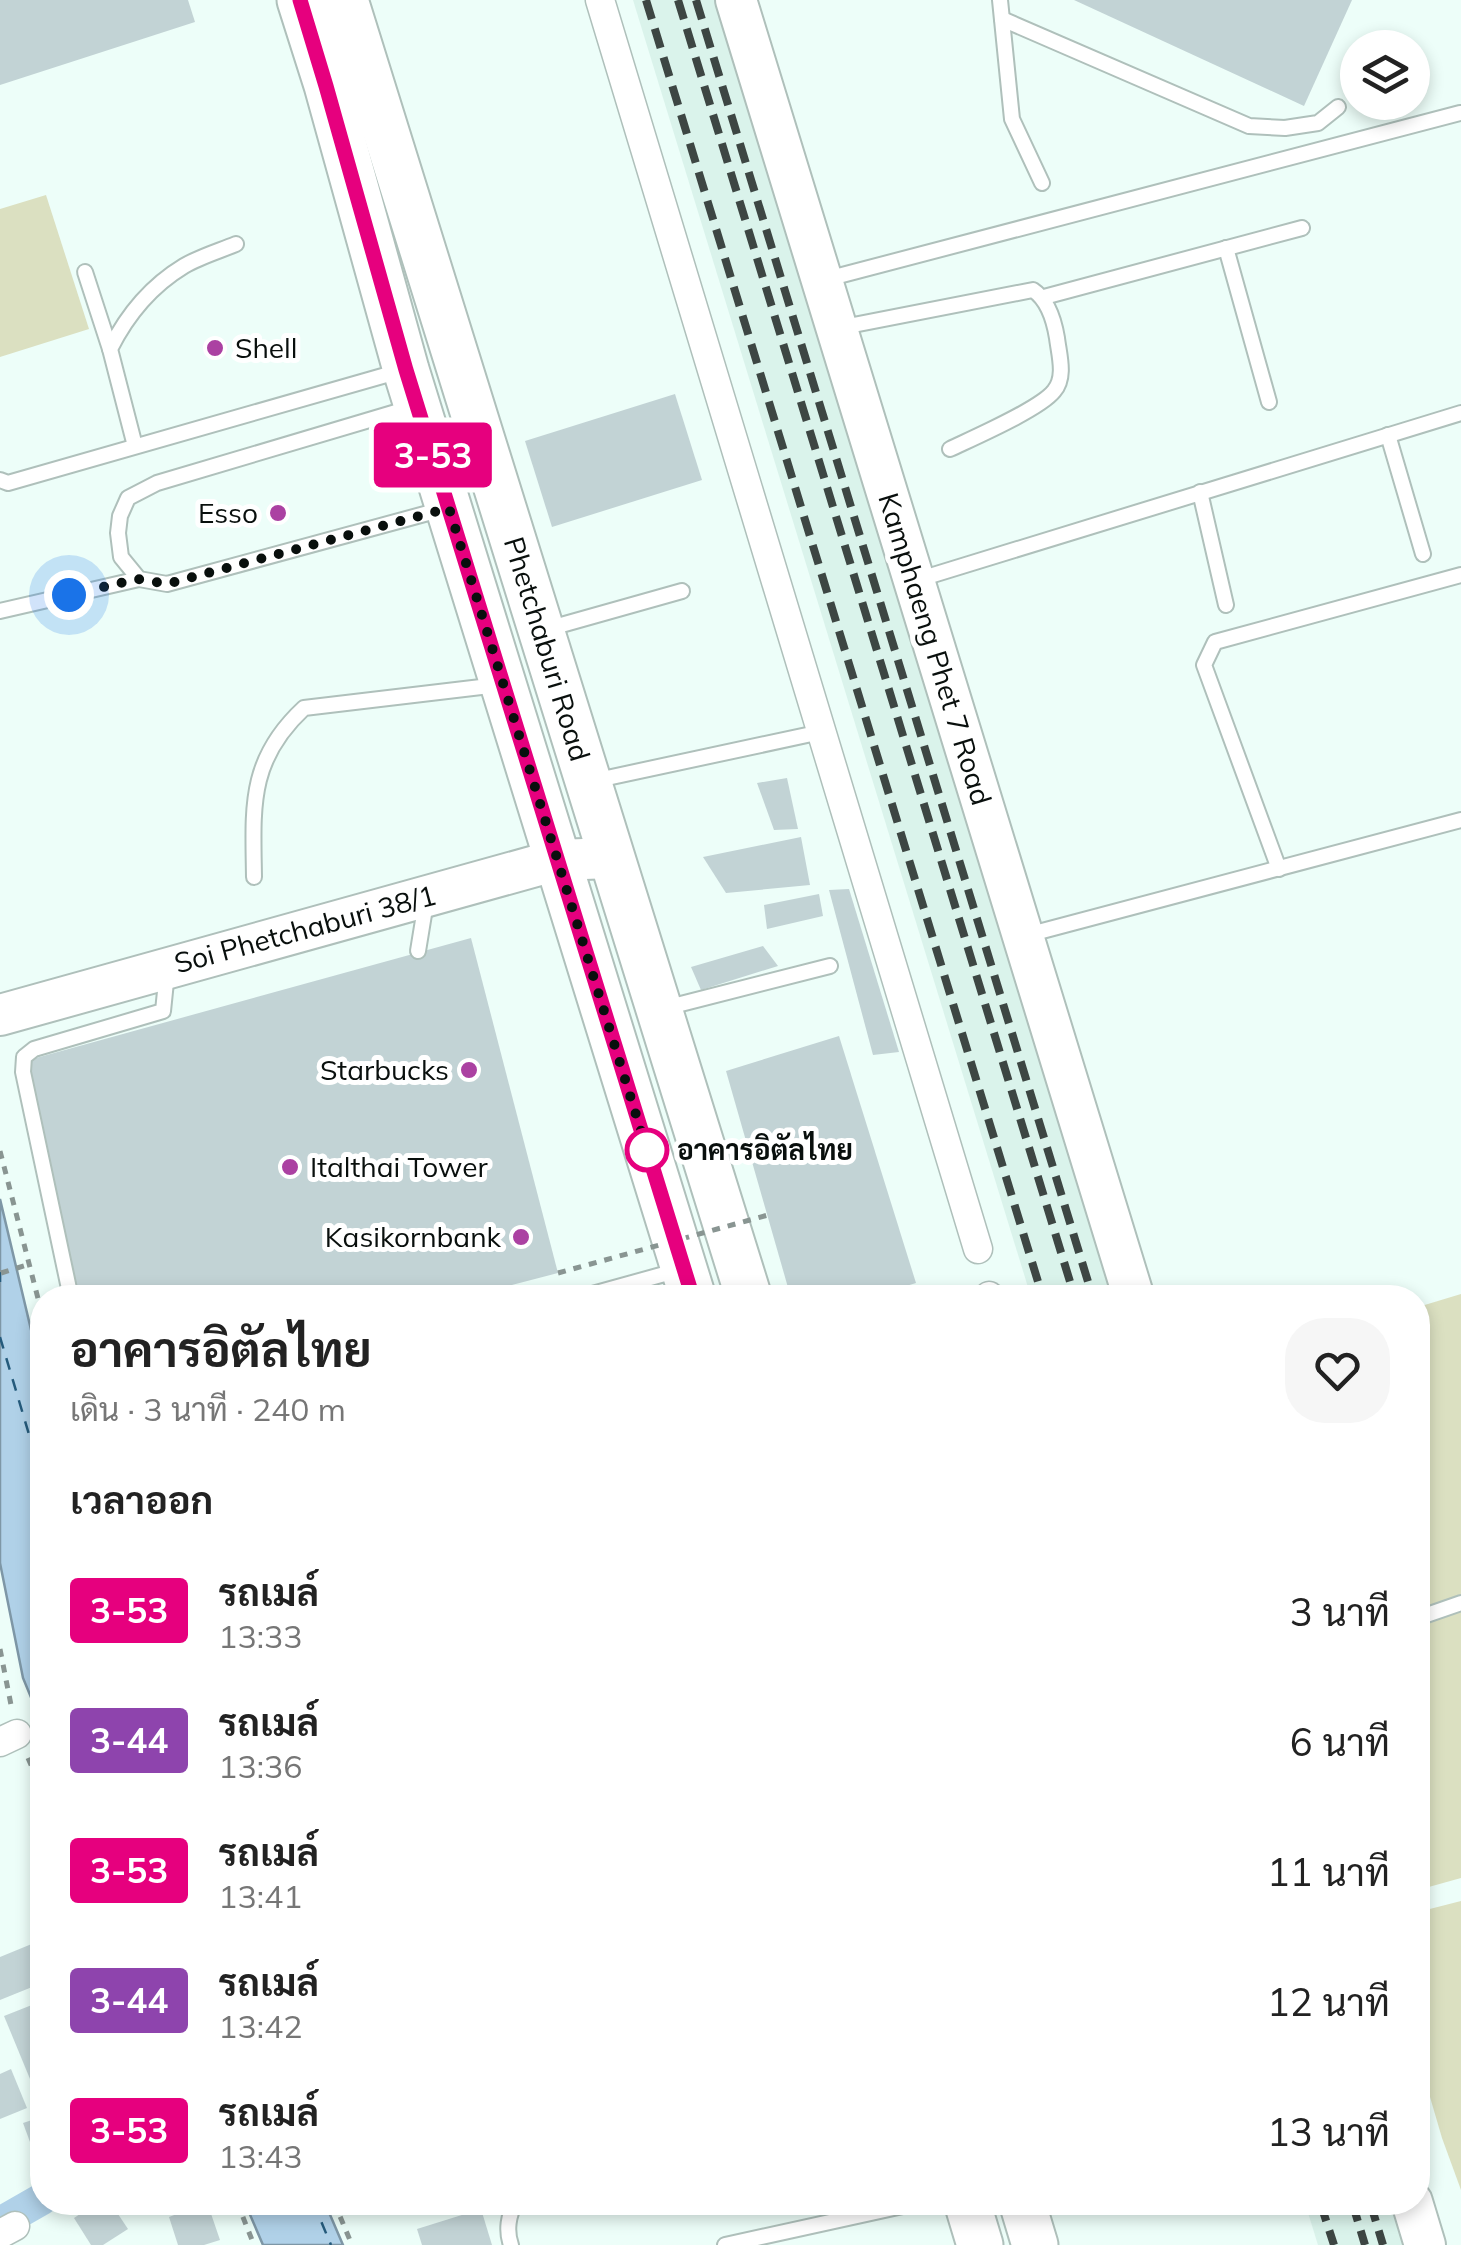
<!DOCTYPE html>
<html lang="th">
<head>
<meta charset="utf-8">
<style>
	body { margin:0; font-family:Mulish,Sarabun,sans-serif; background:#f6f6f6; color:#222; height:100vh; display:flex; flex-direction:column; font-size:38px; white-space:nowrap }
	* { box-sizing:border-box; margin:0 }
	p { font-size:32px; color:#767676 }
	.icon { flex:none; width:55px; height:55px; fill:none; stroke:currentColor; stroke-width:2; stroke-linecap:round; stroke-linejoin:round }
	.map { position:relative; flex:1; overflow:hidden }
	.drawer { position:absolute; left:30px; top:1285px; width:1400px; height:930px; display:flex; flex-direction:column; background:#fff; border-radius:40px; box-shadow:0 5px 15px #0003 }
	.drawer>* { flex:none }
	.badge { padding:0 20px; border-radius:8px; font-size:35px; line-height:65px }
	.buttons { position:absolute; left:1340px; top:30px; display:grid; gap:20px }
	.buttons a { display:grid; place-items:center; width:90px; height:90px; border-radius:50%; background:#fff; box-shadow:0 5px 15px #0003; font-size:50px }
	.you { position:absolute; width:50px; height:50px; margin:-25px; border:8px solid #fff; border-radius:50%; background:#1a73e8; box-shadow:0 0 0 15px #1a73e833 }
	.map>.badge { position:absolute; translate:-50% -50%; box-shadow:0 0 0 5px #fff }
	h2 { padding:0 40px; font-size:38px; line-height:90px }
	.round { display:grid; place-items:center; flex:none; width:105px; height:105px; border-radius:40px; background:#f6f6f6 }
	.summary { display:flex; align-items:center; justify-content:space-between; height:170px; padding:0 40px }
	h1 { font-size:48px; font-weight:700; line-height:75px }
	ul { padding:0; list-style:none }
	li { display:flex; align-items:center; gap:30px; height:130px; padding:0 40px }
	li div { flex:1 }
	li b { display:block; font-size:38px }
	li em { font-style:normal }
	li .badge { min-width:110px; font-weight:700; text-align:center }
	.map>svg:first-child { display:block }
</style>
</head>
<body>
<div class="map">
<svg width="1461" height="2245" viewBox="0 0 1461 2245">
	<rect width="100%" height="100%" fill="#edfef9"/>
	<g fill="#daf3eb">
		<path d="M633,0h124l380,1297h-106z"/>
		<path d="M1305,2203h98l13,42h-98z"/>
	</g>
	<g fill="#dbe0c1">
		<path d="M46,195l43,134 -89,28v-148z"/>
		<path d="M1461,1294v584l-43,12v-583z"/>
		<path d="M1461,1901v289l-19,-52 -24,-82v-144z"/>
	</g>
	<g fill="#b0d1e8" stroke="#7e97a6" stroke-width="2.5">
		<path d="M0,1199l42,177v348l-19,-46 -23,-115z"/>
		<path d="M245,2203h80l18,42h-80z"/>
	</g>
	<g fill="none" stroke-linecap="round" stroke-linejoin="round">
		<path stroke="#b0d1e8" stroke-width="32" d="M0,2223l42,-24"/>
		<g stroke="#255b7c" stroke-width="2.5" stroke-dasharray="12 10" stroke-linecap="butt">
			<path d="M0,1272v10"/>
			<path d="M0,1337l42,141"/>
			<path d="M313,2202l18,43"/>
		</g>
	</g>
	<g fill="#c2d3d5">
		<path d="M0,0h188l7,22 -195,63z"/>
		<path d="M1074,0h278l-48,106z"/>
		<path d="M675,394l27,86 -150,47 -27,-86z"/>
		<path d="M787,778l11,51 -24,1 -17,-47z"/>
		<path d="M801,837l9,48 -84,8 -23,-36z"/>
		<path d="M849,889l50,163 -26,3 -44,-165z"/>
		<path d="M819,894l4,22 -56,13 -3,-24z"/>
		<path d="M471,938l87,335 -97,25h-383l-53,-237z"/>
		<path d="M763,946l15,20 -77,24 -10,-23z"/>
		<path d="M839,1036l77,247 -49,15h-76l-65,-227z"/>
		<path d="M39,1941l3,8v34l-42,17v-43z"/>
		<path d="M42,2001v107l-38,-92z"/>
		<path d="M11,2069l16,39 -27,11v-45z"/>
		<path d="M35,2119l7,18 -12,5 -7,-19z"/>
		<path d="M98,2202h12l18,27 -25,16h-12l-17,-27z"/>
		<path d="M179,2202h28l13,38 -16,5h-26l-9,-28 13,-5z"/>
		<path d="M481,2209l11,36h-70l-5,-16z"/>
	</g>
	<g fill="none" stroke-linecap="round" stroke-linejoin="round">
		<defs>
			<g id="lane">
				<path d="M1000,0l12,119 30,64"/>
				<path d="M1002,19l247,107 36,2 33,-5 20,-16"/>
				<path d="M1226,248l43,154"/>
				<path d="M85,272l25,77"/>
				<path d="M823,280l637,-167"/>
				<path d="M1044,297l258,-69"/>
				<path d="M838,328l195,-38c15,10 21,30 24,48 2,17 9,39 -3,53 -14,18 -81,47 -104,58"/>
				<path d="M413,407l-256,76 -29,15 -8,18 -2,17 3,24 18,22 28,5 276,-75"/>
				<path d="M1388,435l35,119"/>
				<path d="M135,446l-25,-97c17,-34 41,-63 74,-83 15,-9 35,-15 52,-22"/>
				<path d="M0,480l8,3 392,-112"/>
				<path d="M1200,492l26,113"/>
				<path d="M920,579l541,-166"/>
				<path d="M0,611l139,-32"/>
				<path d="M547,629l135,-38"/>
				<path d="M593,781l228,-49"/>
				<path d="M1279,869l-75,-204 11,-23 246,-67"/>
				<path d="M254,877c-1,-70 -6,-117 50,-169l194,-23"/>
				<path d="M1027,935l434,-115"/>
				<path d="M418,951l8,-49"/>
				<path d="M665,1008l165,-42"/>
				<path d="M71,1298l-48,-226 1,-15 10,-8 129,-38 4,-39"/>
				<path d="M578,1298l101,-28"/>
				<path d="M1418,1618l43,-15"/>
				<path d="M511,2245c-5,-14 -3,-30 5,-43"/>
				<path d="M725,2245l196,-43"/>
			</g>
			<g id="street">
				<path d="M600,0l378,1249"/>
				<path d="M989,1296l1,2"/>
				<path d="M0,1742l17,-8"/>
				<path d="M0,2234l15,-8"/>
			</g>
			<g id="secondary">
				<path d="M736,0l398,1298"/>
				<path d="M0,1015l557,-155 54,-2"/>
				<path d="M1412,2202l13,43"/>
			</g>
			<g id="primary">
				<path d="M300,0l27,85 79,285 287,928"/>
				<path d="M345,0l404,1298"/>
				<path d="M967,2202l13,43"/>
				<path d="M1022,2202l13,43"/>
			</g>
		</defs>
		<use href="#lane" stroke="#afc0bb" stroke-width="18"/>
		<use href="#street" stroke="#afc0bb" stroke-width="31"/>
		<use href="#secondary" stroke="#afc0bb" stroke-width="44"/>
		<use href="#primary" stroke="#afc0bb" stroke-width="49"/>
		<g stroke="#899592" stroke-width="5" stroke-dasharray="8 8" stroke-linecap="butt">
			<path d="M0,1151l42,163"/>
			<path d="M1,1273l29,-9"/>
			<path d="M0,1649l12,61"/>
			<path d="M28,1758l14,32"/>
			<path d="M237,2202l17,43"/>
			<path d="M334,2202l18,43"/>
		</g>
		<use href="#lane" stroke="#fff" stroke-width="14"/>
		<use href="#street" stroke="#fff" stroke-width="28"/>
		<use href="#secondary" stroke="#fff" stroke-width="40"/>
		<use href="#primary" stroke="#fff" stroke-width="45"/>
		<g stroke="#3d4643" stroke-width="8" stroke-dasharray="20 10" stroke-linecap="butt">
			<path d="M646,0l397,1298"/>
			<path d="M678,0l397,1298"/>
			<path d="M696,0l397,1298"/>
			<path d="M1320,2202l14,43"/>
			<path d="M1352,2202l13,43"/>
			<path d="M1370,2202l13,43"/>
		</g>
		<path stroke="#899592" stroke-width="5" stroke-dasharray="8 8" stroke-linecap="butt" d="M558,1273l210,-58"/>
	</g>
	<g fill="none" stroke-linecap="round" stroke-linejoin="round">
		<defs>
			<path id="line" d="M300,0l26,86 80,284 287,928"/>
		</defs>
		<use href="#line" stroke="#fff" stroke-width="22"/>
		<use href="#line" stroke="#e6007e" stroke-width="15"/>
		<path stroke="#090f0d" stroke-width="10" stroke-dasharray="0 18" d="M69,595l69,-16 29,5 282,-76 200,649 -2,-7"/>
	</g>
	<g fill="#ab41a2" stroke="#fff" stroke-width="4">
		<circle cx="215" cy="348" r="10"/>
		<circle cx="278" cy="513" r="10"/>
		<circle cx="469" cy="1070" r="10"/>
		<circle cx="290" cy="1167" r="10"/>
		<circle cx="521" cy="1237" r="10"/>
	</g>
	<circle fill="#fff" stroke="#e6007e" stroke-width="5" cx="647" cy="1150" r="20"/>
	<g text-anchor="middle" stroke-width="10" stroke-linejoin="round" paint-order="stroke">
		<g font-size="28" fill="#090f0d" stroke="#fff" text-anchor="end">
			<text x="235" y="358" text-anchor="start">Shell</text>
			<text x="258" y="523">Esso</text>
			<text x="449" y="1080">Starbucks</text>
			<text x="310" y="1177" text-anchor="start">Italthai Tower</text>
			<text x="501" y="1247">Kasikornbank</text>
		</g>
		<g font-size="28" fill="#090f0d" stroke="#fff">
			<text transform="translate(547 649) rotate(73)" y="10">Phetchaburi Road</text>
			<text transform="translate(935 649) rotate(73)" y="10">Kamphaeng Phet 7 Road</text>
			<text transform="translate(305 929) rotate(-15)" y="10">Soi Phetchaburi 38/1</text>
		</g>
		<g font-size="28" font-weight="bold" fill="#090f0d" stroke="#fff" text-anchor="start">
			<text x="677" y="1160">อาคารอิตัลไทย</text>
		</g>
	</g>
</svg>
<div class="buttons">
<a><svg class="icon" aria-label="layers" viewBox="0 0 24 24"><path d="M12 4l9 5-9 5-9-5zM3 14l9 5 9-5"/></svg></a>
</div>
<div class="you" style="left:69px;top:595px"></div>
<b class="badge" style="left:433px;top:455px;background:#e6007e;color:#fff">3-53</b>
<section class="drawer">
<div class="summary"><div><h1>อาคารอิตัลไทย</h1><p>เดิน · 3 นาที · 240 m</p></div><a class="round"><svg class="icon" aria-label="heart" viewBox="0 0 24 24"><path d="M12 20l-8-8c-3-5 5-10 8-4 3-6 11-1 8 4z"/></svg></a></div>
<h2>เวลาออก</h2>
<ul>
<li><span class="badge" style="background:#e6007e;color:#fff">3-53</span><div><b>รถเมล์</b><p>13:33</p></div><em>3 นาที</em></li>
<li><span class="badge" style="background:#8e44ad;color:#fff">3-44</span><div><b>รถเมล์</b><p>13:36</p></div><em>6 นาที</em></li>
<li><span class="badge" style="background:#e6007e;color:#fff">3-53</span><div><b>รถเมล์</b><p>13:41</p></div><em>11 นาที</em></li>
<li><span class="badge" style="background:#8e44ad;color:#fff">3-44</span><div><b>รถเมล์</b><p>13:42</p></div><em>12 นาที</em></li>
<li><span class="badge" style="background:#e6007e;color:#fff">3-53</span><div><b>รถเมล์</b><p>13:43</p></div><em>13 นาที</em></li>
</ul>
</section>
</div>
</body>
</html>
